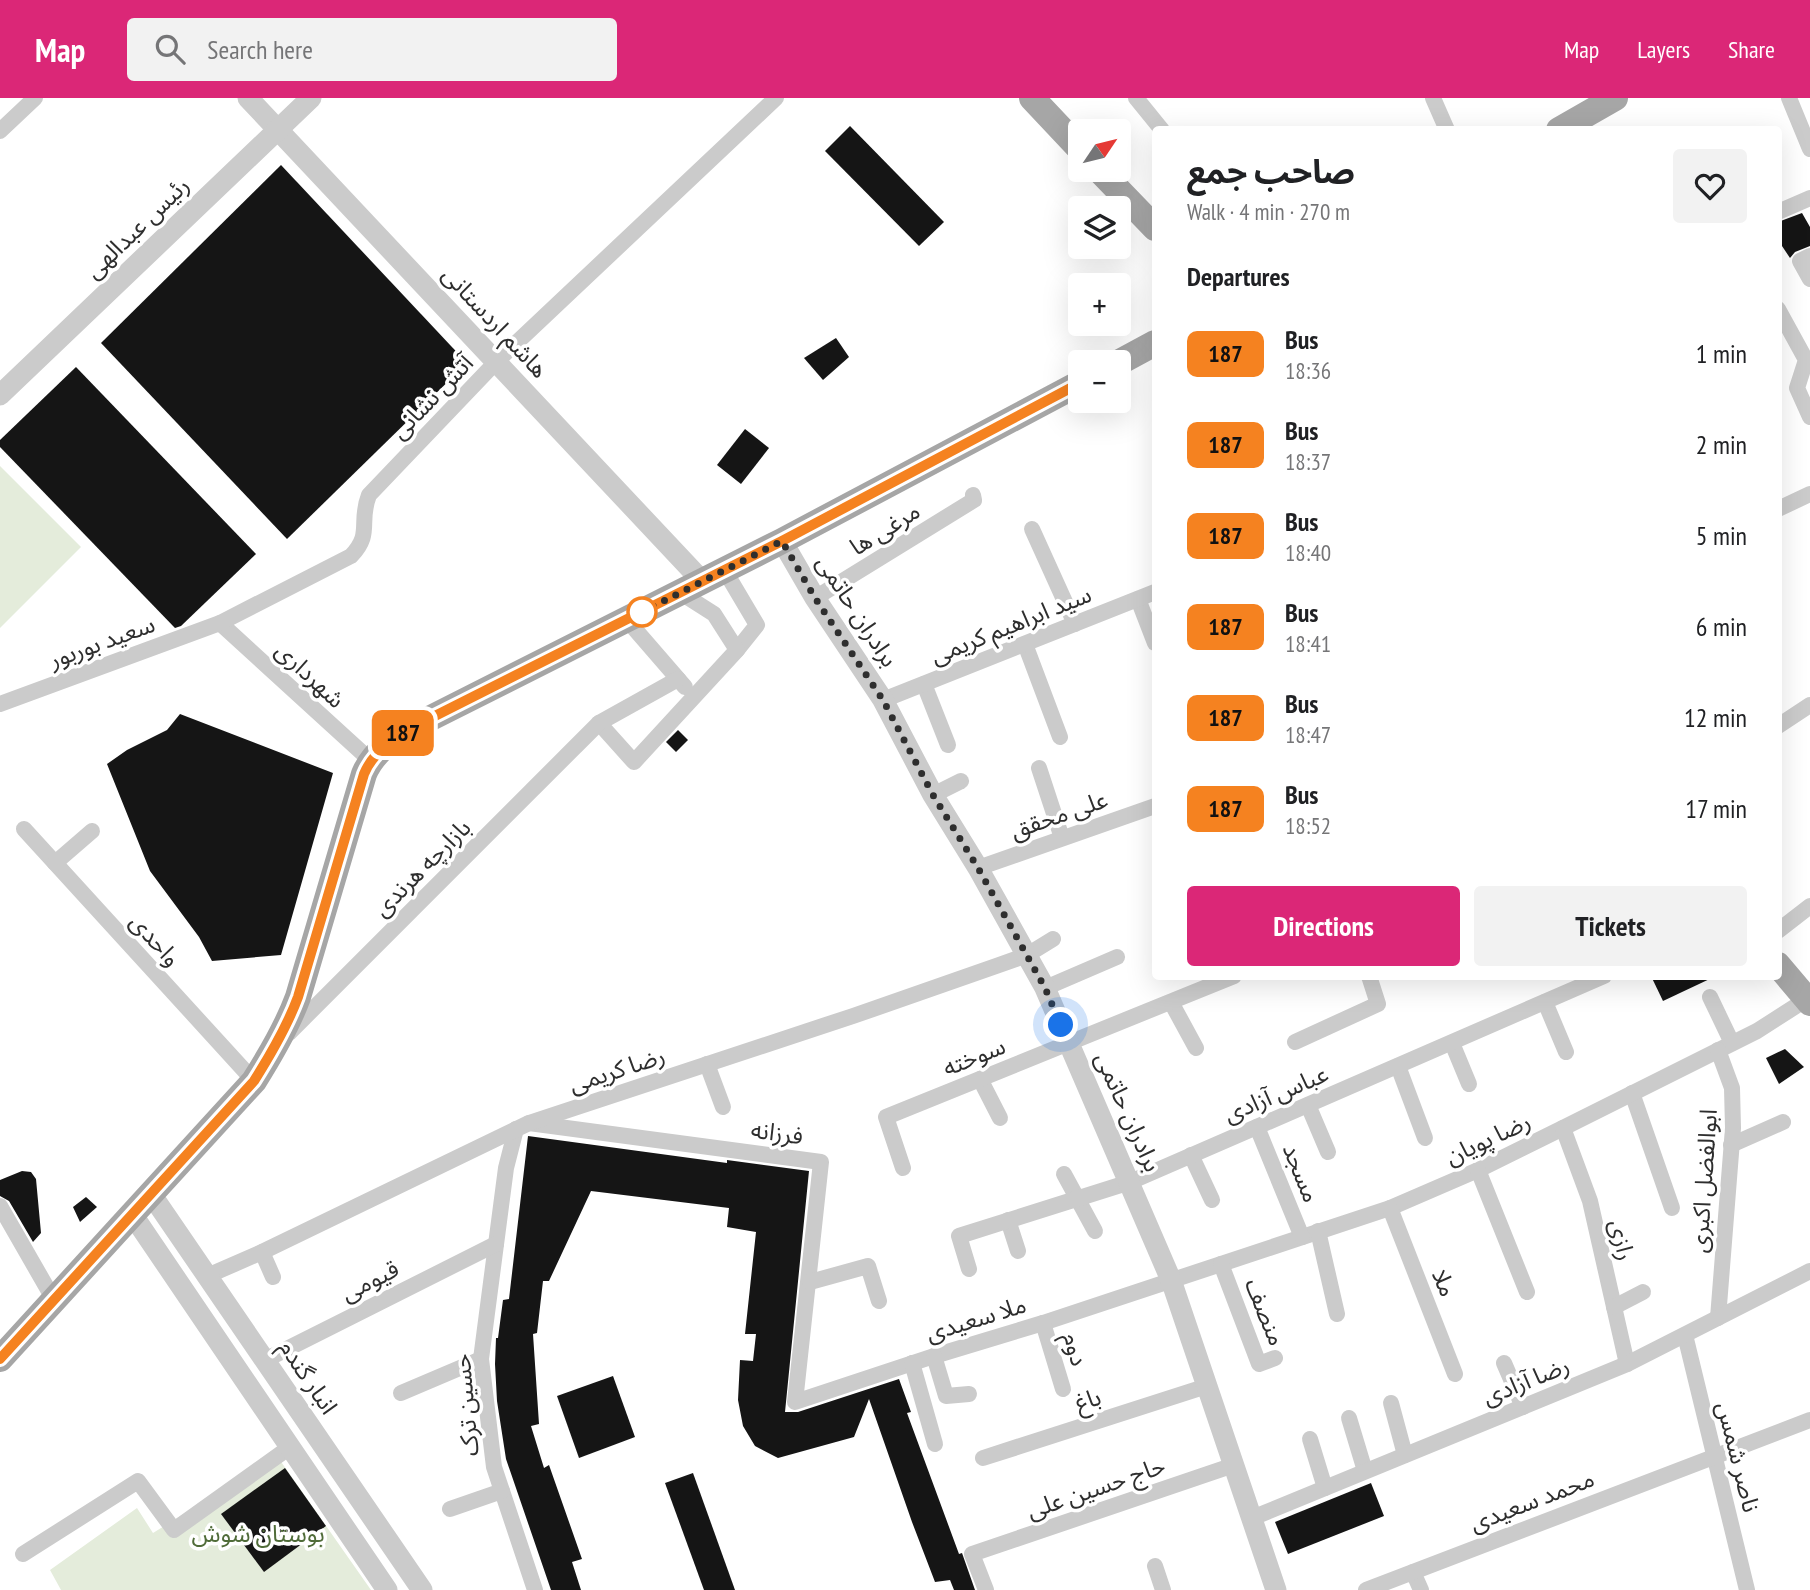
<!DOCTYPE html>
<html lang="en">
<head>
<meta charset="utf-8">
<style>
	body { margin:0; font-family:"PT Sans Narrow","Noto Sans Arabic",sans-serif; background:#f2f2f2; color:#202124; height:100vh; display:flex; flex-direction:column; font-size:26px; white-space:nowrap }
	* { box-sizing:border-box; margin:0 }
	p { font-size:23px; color:#757577 }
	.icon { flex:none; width:38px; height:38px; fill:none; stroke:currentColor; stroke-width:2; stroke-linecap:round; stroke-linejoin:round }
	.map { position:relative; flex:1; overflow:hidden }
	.drawer { position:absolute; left:1152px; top:28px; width:630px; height:854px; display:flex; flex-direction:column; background:#fff; border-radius:7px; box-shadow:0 7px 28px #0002 }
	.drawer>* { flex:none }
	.badge { padding:0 14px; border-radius:10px; font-size:24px; line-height:46px }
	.needle { width:46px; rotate:55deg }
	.controls { position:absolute; left:1068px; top:21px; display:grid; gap:14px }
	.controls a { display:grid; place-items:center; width:63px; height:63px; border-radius:7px; background:#fff; box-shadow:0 7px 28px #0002; font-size:35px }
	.you { position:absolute; width:35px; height:35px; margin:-18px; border:5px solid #fff; border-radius:50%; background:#1a73e8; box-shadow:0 0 0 10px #1a73e833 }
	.map>.badge { position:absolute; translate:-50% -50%; box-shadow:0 0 0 4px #fff }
	h2 { padding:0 35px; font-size:26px; line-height:63px }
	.round { display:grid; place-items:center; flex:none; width:74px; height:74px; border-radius:7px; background:#f2f2f2 }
	.headline { display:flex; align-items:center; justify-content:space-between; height:119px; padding:0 35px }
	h1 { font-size:33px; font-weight:700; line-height:52px }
	.cta { display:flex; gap:14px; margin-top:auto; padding:14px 35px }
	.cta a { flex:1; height:80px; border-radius:7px; background:#db2777; color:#fff; font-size:28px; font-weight:700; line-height:80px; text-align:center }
	.cta a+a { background:#f2f2f2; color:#202124 }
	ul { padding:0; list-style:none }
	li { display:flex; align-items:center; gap:21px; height:91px; padding:0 35px }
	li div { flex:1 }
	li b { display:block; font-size:26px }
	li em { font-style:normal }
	li .badge { min-width:77px; font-weight:700; text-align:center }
	header { display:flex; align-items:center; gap:42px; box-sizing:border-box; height:98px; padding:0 35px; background:#db2777; color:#fff }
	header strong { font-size:33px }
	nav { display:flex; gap:38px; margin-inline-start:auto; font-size:24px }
	.search { width:490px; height:63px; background:#f2f2f2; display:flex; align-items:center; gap:18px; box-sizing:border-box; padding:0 24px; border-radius:7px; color:#757577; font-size:26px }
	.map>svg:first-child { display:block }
</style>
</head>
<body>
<header>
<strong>Map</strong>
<div class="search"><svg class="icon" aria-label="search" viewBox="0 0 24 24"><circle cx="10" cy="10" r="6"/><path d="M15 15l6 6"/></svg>Search here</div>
<nav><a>Map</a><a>Layers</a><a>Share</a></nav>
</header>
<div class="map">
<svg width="1810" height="1492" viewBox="0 0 1810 1492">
	<rect width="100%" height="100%" fill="#fff"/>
	<g fill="#e4ecdb">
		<path d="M0,368l81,81 -81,81z"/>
		<path d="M277,1358l94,134h-310l-11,-20 87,-62 16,25z"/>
	</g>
	<g fill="#151515">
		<path d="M850,28l94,96 -25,24 -94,-95z"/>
		<path d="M281,67l186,198 -180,176 -186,-196z"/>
		<path d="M1802,115l8,14v19l-15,6 -5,6 -12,-18v-18z"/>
		<path d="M836,240l13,19 -26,23 -19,-22z"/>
		<path d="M76,269l180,187 -75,72 -6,2 -175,-181v-7z"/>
		<path d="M745,331l24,19 -28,36 -24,-19z"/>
		<path d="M180,616l153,59 -52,182 -69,6 -13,-24 -49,-66 -43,-107 20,-14 40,-20z"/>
		<path d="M678,632l10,10 -12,12 -10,-10z"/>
		<path d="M1651,878h65l-53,25z"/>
		<path d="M1785,951l19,18 -25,17 -13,-26z"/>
		<path d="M528,1038l199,27v-3l82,11 -24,241h13l101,-33 12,33 -4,1 52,141 3,-1 13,37h-21l-4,-10 -15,2 -23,-60 -43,-123 -15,38 -76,21 -23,-12 -12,-20 -5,-26 2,-40 13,1 3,-27h-11l11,-102 -29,-5 2,-19 -138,-17 -42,90h-6l-6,52 -4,1 6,90 -8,2 13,42 5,-3 33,94 -10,3 9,28h-30l-45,-131 -9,-58 -2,-37 1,-26h2l5,-38 6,-1z"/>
		<path d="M22,1073l9,1 5,7 5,54 -8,9 -24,-41 -9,-5v-16z"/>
		<path d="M86,1099l11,10 -17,15 -7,-15z"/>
		<path d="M613,1278l22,61 -56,21 -22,-62z"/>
		<path d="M285,1370l41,58 -62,46 -43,-58z"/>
		<path d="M693,1375l42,117h-31l-39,-107z"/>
		<path d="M1371,1385l13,33 -96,38 -13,-32z"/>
	</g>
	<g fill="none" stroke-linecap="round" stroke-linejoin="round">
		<g stroke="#cbcbcb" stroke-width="16">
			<path d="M1136,0l26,32"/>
			<path d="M1433,0l14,32"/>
			<path d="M1789,0l21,51"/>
			<path d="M0,33l35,-33"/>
			<path d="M1778,114l32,-14"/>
			<path d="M1810,158l-10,5 10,18"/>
			<path d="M1778,211l28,51 -9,28 13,29"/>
			<path d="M1778,411l32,-15"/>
			<path d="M1032,431l43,95"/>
			<path d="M725,473l32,54 -20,25"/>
			<path d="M815,500l159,-98 -1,-5"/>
			<path d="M1138,501l17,44"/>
			<path d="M627,522l58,67"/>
			<path d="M220,525l150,137"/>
			<path d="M1025,546l35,93"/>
			<path d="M678,581l-79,44 35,39 103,-112 -23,-36 -33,-21"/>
			<path d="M924,586l24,61"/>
			<path d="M883,602l272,-108"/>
			<path d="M0,606l220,-81 131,-67c22,-23 7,-33 18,-61l127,-133 280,-264"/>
			<path d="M1778,628l32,-21"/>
			<path d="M1039,670l23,70"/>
			<path d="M933,697l28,-14"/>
			<path d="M24,731l230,252"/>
			<path d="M55,765l37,-32"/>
			<path d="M978,770l177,-62"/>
			<path d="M1778,833l32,-25"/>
			<path d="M1045,890l72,-31"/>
			<path d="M1710,899l22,46"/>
			<path d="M1171,904l25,46"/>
			<path d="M1545,904l21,50"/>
			<path d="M289,935l310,-310"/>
			<path d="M1295,944l83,-38 -9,-28"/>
			<path d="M1452,945l17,41"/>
			<path d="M707,966l16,43"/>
			<path d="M1398,968l27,72"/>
			<path d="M980,981l20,39"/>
			<path d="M1632,995l40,115"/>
			<path d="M1308,1007l20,47"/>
			<path d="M529,1025l292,39 -26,240 139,-46 109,-33 347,-115 88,-38 85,-42 194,-97 50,-32"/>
			<path d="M1257,1029l45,110"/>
			<path d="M1563,1030l27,73 37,163"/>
			<path d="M516,1031l-10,39 -25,191 13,108 41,123"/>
			<path d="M1731,1047l52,-23"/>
			<path d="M1191,1057l21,45"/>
			<path d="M903,1070l-17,-51 348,-141"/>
			<path d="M1478,1072l49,122"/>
			<path d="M1064,1076l31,57"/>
			<path d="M0,1108l54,94"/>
			<path d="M1390,1110l65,166"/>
			<path d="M1008,1122l10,31"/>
			<path d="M1318,1133l19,83"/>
			<path d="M262,1154l11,25"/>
			<path d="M1221,1166l38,100 16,-6"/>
			<path d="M969,1171l-10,-33 171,-54 474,-206"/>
			<path d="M207,1178l55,-24 267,-129 324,-107 146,-51 28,-10 26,-16"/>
			<path d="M810,1184l58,-16 11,35"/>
			<path d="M1614,1209l29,-15"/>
			<path d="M1718,1220l15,-190 -1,-40 -14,-38"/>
			<path d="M1043,1225l20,66"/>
			<path d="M1685,1237l62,255"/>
			<path d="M934,1258l12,40 23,-2"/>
			<path d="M265,1262l231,-116"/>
			<path d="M912,1265l23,81"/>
			<path d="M1504,1265l19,44"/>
			<path d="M401,1295l80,-34"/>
			<path d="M1391,1305l14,52"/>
			<path d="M1349,1320l16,53"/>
			<path d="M1310,1341l15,49"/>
			<path d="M983,1360l224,-72"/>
			<path d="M450,1411l52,-18"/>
			<path d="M1252,1420l375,-154 183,-93"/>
			<path d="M23,1456l115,-73 36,49 116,-83"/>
			<path d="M1155,1468l8,24"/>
			<path d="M1413,1474l8,18"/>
			<path d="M986,1492l-14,-36 262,-89"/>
			<path d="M1366,1492l444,-170"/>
		</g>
		<g stroke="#cbcbcb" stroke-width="21">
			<path d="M248,0l455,484"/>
			<path d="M0,297l311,-297"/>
			<path d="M782,443l33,57 68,102 50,95 45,73 67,120 126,292 105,310"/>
			<path d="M151,1096l271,396"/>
			<path d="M132,1116l255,376"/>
		</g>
		<g stroke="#a6a6a6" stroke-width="26">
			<path d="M1032,0l48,51"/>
			<path d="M1559,32l56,-32"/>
			<path d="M1099,72l56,58"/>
			<path d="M1118,265l37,-20"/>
			<path d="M1778,867l32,38"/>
			<path d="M0,1261l254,-278c17,-27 33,-54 44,-84l66,-223c10,-24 31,-36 53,-49l365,-184 298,-158"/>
		</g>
	</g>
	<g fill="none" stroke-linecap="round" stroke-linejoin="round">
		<defs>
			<path id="line" d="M0,1261l254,-278c17,-27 33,-54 44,-84l66,-223c10,-24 31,-36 53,-49l365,-184 298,-158"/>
		</defs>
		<use href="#line" stroke="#fff" stroke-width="16"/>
		<use href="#line" stroke="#f58220" stroke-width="10"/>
		<path stroke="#2e2e2e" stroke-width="7" stroke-dasharray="0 12.6" d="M642,514l140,-71 33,57 68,102 50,95 45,73 67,120 16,37"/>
	</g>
	<circle fill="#fff" stroke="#f58220" stroke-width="3.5" cx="642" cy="514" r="14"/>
	<g text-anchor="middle" stroke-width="7" stroke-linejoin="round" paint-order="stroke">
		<g font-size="24" fill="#2e2e2e" stroke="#fff">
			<text transform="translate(137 130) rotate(-44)" y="8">رئیس عبدالهی</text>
			<text transform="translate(495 224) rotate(47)" y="8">هاشم اردستانی</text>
			<text transform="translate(432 299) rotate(-46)" y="8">آتش نشانی</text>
			<text transform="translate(885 431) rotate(-32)" y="8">مرغی ها</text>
			<text transform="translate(857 513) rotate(57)" y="8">برادران حاتمی</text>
			<text transform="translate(1011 527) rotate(-22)" y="8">سید ابراهیم کریمی</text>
			<text transform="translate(102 544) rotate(-20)" y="8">سعید بوربور</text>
			<text transform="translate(310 577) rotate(43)" y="8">شهرداری</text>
			<text transform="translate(1059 717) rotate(-19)" y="8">علی محقق</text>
			<text transform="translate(422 770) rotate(-45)" y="8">بازارچه هرندی</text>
			<text transform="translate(155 842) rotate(48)" y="8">واحدی</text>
			<text transform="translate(974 959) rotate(-22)" y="8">سوخته</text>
			<text transform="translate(617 972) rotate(-18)" y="8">رضا کریمی</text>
			<text transform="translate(1276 996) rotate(-23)" y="8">عباس آزادی</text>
			<text transform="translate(1128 1014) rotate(66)" y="8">برادران حاتمی</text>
			<text transform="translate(777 1035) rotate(8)" y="8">فرزانه</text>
			<text transform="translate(1488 1041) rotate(-25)" y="8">رضا پویان</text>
			<text transform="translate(1301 1075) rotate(68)" y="8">مسجد</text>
			<text transform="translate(1704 1083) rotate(-86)" y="8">ابوالفضل اکبری</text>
			<text transform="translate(1622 1142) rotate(77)" y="8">رازی</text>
			<text transform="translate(370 1183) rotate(-27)" y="8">قیومی</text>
			<text transform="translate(1444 1185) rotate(68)" y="8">ملا</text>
			<text transform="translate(1265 1214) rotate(68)" y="8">منصف</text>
			<text transform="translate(976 1221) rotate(-17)" y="8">ملا سعیدی</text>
			<text transform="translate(1075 1251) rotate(72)" y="8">دوم</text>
			<text transform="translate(308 1279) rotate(56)" y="8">انبار گندم</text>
			<text transform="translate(1526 1283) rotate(-22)" y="8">رضا آزادی</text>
			<text transform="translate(1088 1302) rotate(-18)" y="8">باغ</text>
			<text transform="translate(466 1307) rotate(-95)" y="8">حسین ترک</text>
			<text transform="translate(1738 1359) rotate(76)" y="8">ناصر شمس</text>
			<text transform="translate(1096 1390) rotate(-19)" y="8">حاج حسین علی</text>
			<text transform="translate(1532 1403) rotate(-21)" y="8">محمد سعیدی</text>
		</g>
		<g font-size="24" fill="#506c39" stroke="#fff">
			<text x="258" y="1444">بوستان شوش</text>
		</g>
	</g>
</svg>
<div class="controls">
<a><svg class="needle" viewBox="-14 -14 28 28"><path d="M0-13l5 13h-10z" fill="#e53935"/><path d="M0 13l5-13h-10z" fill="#757577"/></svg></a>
<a><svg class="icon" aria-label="layers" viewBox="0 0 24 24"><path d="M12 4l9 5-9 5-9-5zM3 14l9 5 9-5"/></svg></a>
<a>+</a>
<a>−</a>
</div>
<div class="you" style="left:1061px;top:927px"></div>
<b class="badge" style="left:403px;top:635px;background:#f58220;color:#111">187</b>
<section class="drawer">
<div class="headline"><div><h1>صاحب جمع</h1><p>Walk · 4 min · 270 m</p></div><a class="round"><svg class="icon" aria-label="heart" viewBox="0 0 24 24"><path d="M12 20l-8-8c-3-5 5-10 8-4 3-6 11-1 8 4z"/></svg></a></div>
<h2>Departures</h2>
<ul>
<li><span class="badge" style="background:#f58220;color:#111">187</span><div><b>Bus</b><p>18:36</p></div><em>1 min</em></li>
<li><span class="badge" style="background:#f58220;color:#111">187</span><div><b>Bus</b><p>18:37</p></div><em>2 min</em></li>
<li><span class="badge" style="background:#f58220;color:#111">187</span><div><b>Bus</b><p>18:40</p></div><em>5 min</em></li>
<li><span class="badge" style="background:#f58220;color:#111">187</span><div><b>Bus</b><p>18:41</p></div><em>6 min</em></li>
<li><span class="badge" style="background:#f58220;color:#111">187</span><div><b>Bus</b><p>18:47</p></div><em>12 min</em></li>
<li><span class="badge" style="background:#f58220;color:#111">187</span><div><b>Bus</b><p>18:52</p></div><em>17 min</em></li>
</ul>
<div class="cta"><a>Directions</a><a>Tickets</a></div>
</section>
</div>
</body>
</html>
